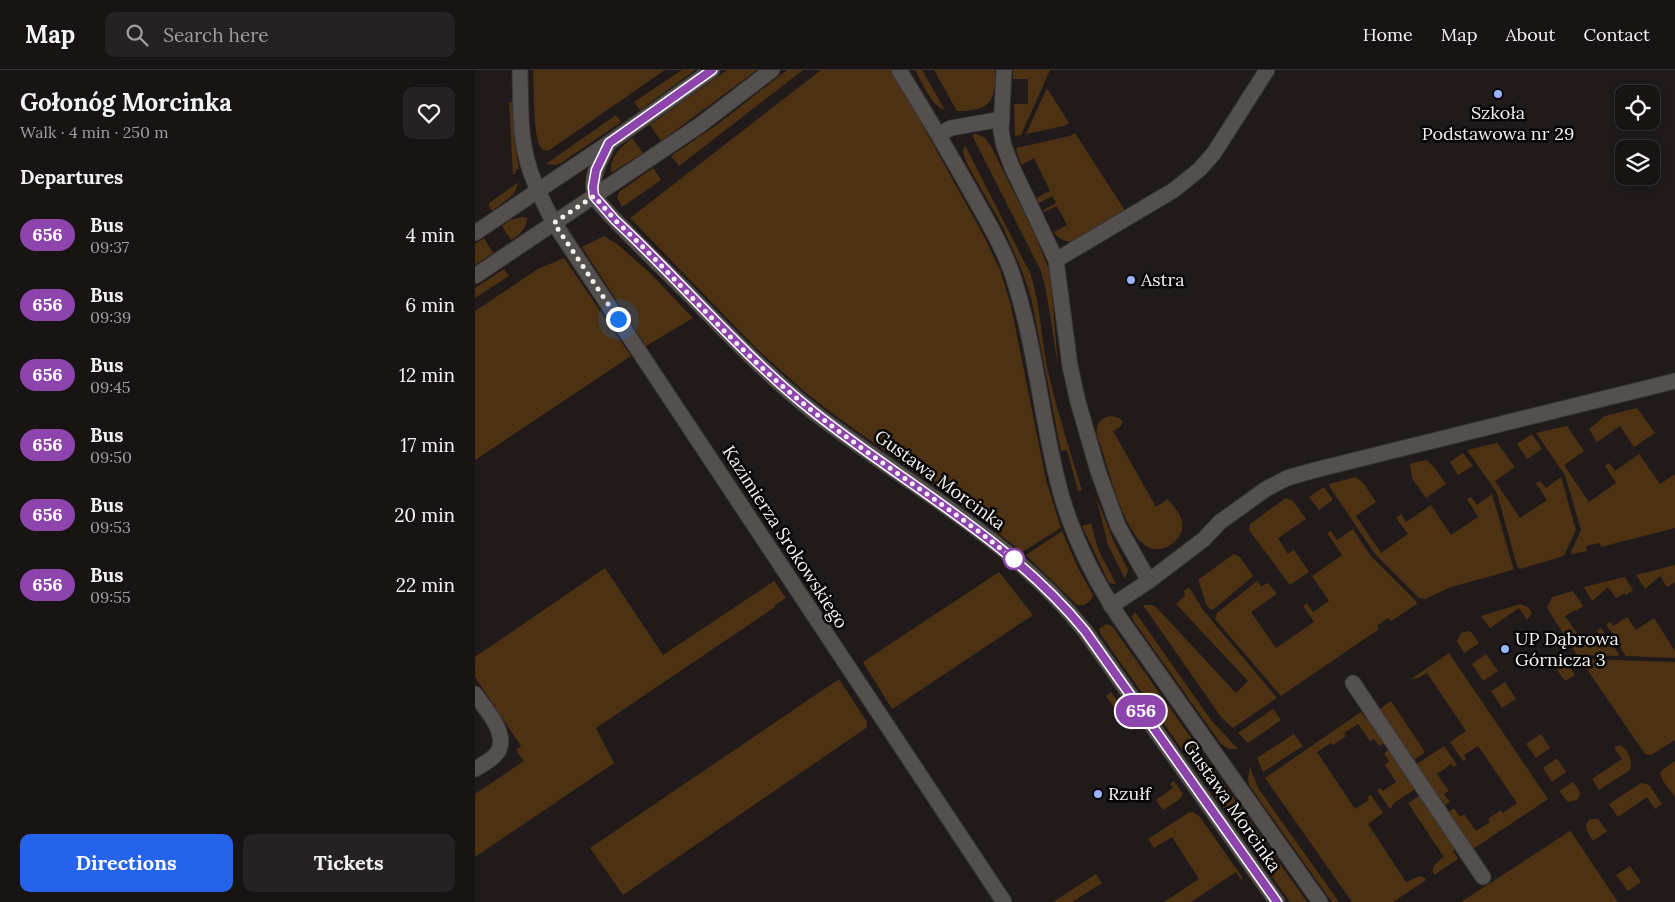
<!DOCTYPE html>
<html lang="en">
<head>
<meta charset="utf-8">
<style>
	body { margin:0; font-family:Lora,serif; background:#262122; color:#f1f3f6; height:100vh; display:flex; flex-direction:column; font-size:19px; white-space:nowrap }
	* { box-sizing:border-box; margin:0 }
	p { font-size:16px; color:#9f9ea0 }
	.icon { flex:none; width:28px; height:28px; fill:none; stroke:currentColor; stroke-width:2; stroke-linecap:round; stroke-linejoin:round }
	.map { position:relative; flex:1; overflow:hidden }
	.panel { display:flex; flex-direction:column; background:#191414; width:475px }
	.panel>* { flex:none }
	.badge { padding:0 10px; border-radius:16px; font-size:18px; line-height:32px }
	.buttons { position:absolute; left:1140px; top:15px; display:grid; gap:10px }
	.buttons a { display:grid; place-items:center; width:45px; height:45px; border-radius:10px; background:#191414; box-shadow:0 2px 8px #0003,0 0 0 1px #373334; font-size:25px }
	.you { position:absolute; width:25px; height:25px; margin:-12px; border:4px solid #fff; border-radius:50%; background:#1a73e8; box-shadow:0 0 0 8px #1a73e833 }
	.map>.badge { position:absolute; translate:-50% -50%; box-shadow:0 0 0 2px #fff }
	h2 { padding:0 20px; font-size:19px; line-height:45px }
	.round { display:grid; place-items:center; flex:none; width:52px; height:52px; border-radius:10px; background:#262122 }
	.headline { display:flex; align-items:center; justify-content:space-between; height:85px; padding:0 20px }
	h1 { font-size:24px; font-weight:800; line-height:38px }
	.button { display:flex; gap:10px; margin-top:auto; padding:10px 20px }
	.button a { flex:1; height:58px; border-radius:10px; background:#2563eb; color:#fff; font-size:20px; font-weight:800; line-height:58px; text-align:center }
	.button a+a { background:#262122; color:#f1f3f6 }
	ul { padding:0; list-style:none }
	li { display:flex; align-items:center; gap:15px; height:70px; padding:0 20px }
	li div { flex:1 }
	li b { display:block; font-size:19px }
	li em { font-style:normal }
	li .badge { min-width:55px; font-weight:700; text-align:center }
	header { display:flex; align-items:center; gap:30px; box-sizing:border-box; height:70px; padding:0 25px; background:#191414; border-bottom:1px solid #373334 }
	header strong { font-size:24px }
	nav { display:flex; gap:28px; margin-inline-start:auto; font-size:18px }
	.search { width:350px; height:45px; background:#262122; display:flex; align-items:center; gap:12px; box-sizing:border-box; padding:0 18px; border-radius:10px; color:#9f9ea0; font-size:19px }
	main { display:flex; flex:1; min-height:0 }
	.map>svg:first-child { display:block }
</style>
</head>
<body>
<header>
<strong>Map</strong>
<div class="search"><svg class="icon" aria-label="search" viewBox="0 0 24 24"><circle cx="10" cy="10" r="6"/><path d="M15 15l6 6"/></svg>Search here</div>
<nav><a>Home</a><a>Map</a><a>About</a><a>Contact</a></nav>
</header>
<main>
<section class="panel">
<div class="headline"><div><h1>Gołonóg Morcinka</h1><p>Walk · 4 min · 250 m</p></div><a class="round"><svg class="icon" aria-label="heart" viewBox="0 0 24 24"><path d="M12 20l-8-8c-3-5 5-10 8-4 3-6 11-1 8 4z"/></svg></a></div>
<h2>Departures</h2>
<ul>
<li><span class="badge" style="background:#8e44ad;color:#fff">656</span><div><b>Bus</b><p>09:37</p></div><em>4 min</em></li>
<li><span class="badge" style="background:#8e44ad;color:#fff">656</span><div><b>Bus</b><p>09:39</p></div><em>6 min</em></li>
<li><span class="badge" style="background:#8e44ad;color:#fff">656</span><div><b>Bus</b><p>09:45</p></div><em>12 min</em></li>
<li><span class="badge" style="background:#8e44ad;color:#fff">656</span><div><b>Bus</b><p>09:50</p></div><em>17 min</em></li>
<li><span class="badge" style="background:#8e44ad;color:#fff">656</span><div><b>Bus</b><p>09:53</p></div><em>20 min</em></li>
<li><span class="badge" style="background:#8e44ad;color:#fff">656</span><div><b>Bus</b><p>09:55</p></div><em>22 min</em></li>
</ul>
<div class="button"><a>Directions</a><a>Tickets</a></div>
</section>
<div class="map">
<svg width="1200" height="832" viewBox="0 0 1200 832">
	<rect width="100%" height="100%" fill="#211a1a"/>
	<g fill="#4c3213">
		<path d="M58,0h132l-117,81c-4,-1 -5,0 -7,-3 -8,-9 -7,-63 -8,-78z"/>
		<path d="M207,0h13l-55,40 -6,-8z"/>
		<path d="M252,0h30l-96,71 -11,-16z"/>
		<path d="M312,0h16l-124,96 -8,-10 47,-32z"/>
		<path d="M346,0h71l93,168 15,32 11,36 35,174 15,48 -39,24 -39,-31 -147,-105 -30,-23 -50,-45 -126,-130z"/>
		<path d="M440,0h7l23,40c-15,-5 -22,-27 -30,-40z"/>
		<path d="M459,0h61c1,31 -4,41 -38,41z"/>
		<path d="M538,0h37l-29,65 -6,1 -1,-32h14v-25h-15z"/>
		<path d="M572,18l22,35 -5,3 -38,8z"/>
		<path d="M34,32l4,1 2,42 4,24h-3l-1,5 -2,1z"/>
		<path d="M141,45l5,7 -60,41 -5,2 -10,-1z"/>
		<path d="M600,63l51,79 -54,30c-8,-1 -14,-3 -18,-10l13,-7 -10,-19 -13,6 -1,-2 13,-7 -4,-7 -13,7 -3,-5 14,-7 -16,-33 -13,7 -5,-17 54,-12z"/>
		<path d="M500,64l9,3 7,9 43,87 16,39 8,94 -12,-76 -5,-19 -69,-136z"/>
		<path d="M157,68l11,15 -32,20c-2,-16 10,-26 21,-35z"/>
		<path d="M490,75l66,130c10,33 10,67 18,101 9,38 21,76 33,114l-4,1 -11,-41 -6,1 -29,-149 -9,-29 -20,-46 -37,-65 -3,-10z"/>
		<path d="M178,98l8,12 -39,27 -5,-9 2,-6z"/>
		<path d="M44,112l-6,13 -21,16 -3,-5v-3z"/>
		<path d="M47,147l5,1c0,10 -7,17 -16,22l-9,-14 8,-6z"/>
		<path d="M129,166l13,8 32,28 44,46 -47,28 -64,-99z"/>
		<path d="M9,168l9,15 -18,12v-21z"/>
		<path d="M89,188l67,98 -156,104v-149l63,-42z"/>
		<path d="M29,199l5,7 -34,22v-10z"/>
		<path d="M1162,338l18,25 -21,14 -14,-21 -23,16 -8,-13 16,-13z"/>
		<path d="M636,346l8,2 4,4 -3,5 -7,4 43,76 12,-8c5,7 13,15 14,23 3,19 -20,34 -36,24 -21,-13 -36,-70 -43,-93 -2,-8 -8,-18 -6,-26 2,-7 8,-11 14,-11z"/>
		<path d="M1092,356l17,25 -20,14 25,37 27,-19 -11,-17 4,-3 6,8 24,-17 21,30 15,-10v54l-74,19 -1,-4 -14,3 1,5 -15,3 -1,-2 10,-22 -16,-55 -29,-42z"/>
		<path d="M1057,364l10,15 -15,10 -10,-15z"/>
		<path d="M1022,373l18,24 -20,14 25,37 27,-18 -11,-17 4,-2 6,7 15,-11 15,53 -12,26 -44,13 -3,-3 -20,-73 -30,-43z"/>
		<path d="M988,383l10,13 -15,9 -8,-13z"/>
		<path d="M951,390l8,7 12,17 -20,14 -14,-20 -2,-14z"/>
		<path d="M881,407l8,7 12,18 -20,14 25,37 27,-19 -12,-16 5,-4 5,8 25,-17 20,30 27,-18 -11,-18 4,-2 6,8 15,-11 21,73v3l-62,17 -26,12 -6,-1 -44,-44 -46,-68v-2z"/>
		<path d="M849,417l9,13 -14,10 -10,-13z"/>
		<path d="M621,427l18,45 14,28 -3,9 -17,-34z"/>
		<path d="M811,428l7,3 13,18 -28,19 10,16 6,-4 15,22 -19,13 -41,-55 1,-6z"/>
		<path d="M616,453l7,26 18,35 -7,-1 -27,-57z"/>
		<path d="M878,459l17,26 46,46 1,3 -26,17 -3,-3 -11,8 2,3 -98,67 -66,-77 2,-6 40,-32 4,5 7,-3 9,11 -26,18 25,36 38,-26 -11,-16 4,-3 6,9 16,-11 -17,-25 30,-21 -15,-22 4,-2 6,9z"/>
		<path d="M587,461l16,37 15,27c-2,7 -9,12 -16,10l-51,-50z"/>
		<path d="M759,484l6,3 13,19 -39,33h-4l-4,-5 -7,-22v-3z"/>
		<path d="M1200,495v17l-8,5 -7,-11 -15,13 -9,-14z"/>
		<path d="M130,498l58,87 111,-74 12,17 -11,7v2l-179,121 18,35 -139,94v-63l49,-33 -8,-11 5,-4 -46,-69v-20z"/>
		<path d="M524,502l34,43 -141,94 -29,-47z"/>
		<path d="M1150,507l8,13 -7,5 -1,-2 -9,5 -8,-11 -16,14 -8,-14z"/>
		<path d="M714,517l14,23 74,88 -44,30 -12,-11 -78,-112h9l4,2 80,86 12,-12 -72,-77 9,-8 -1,-5z"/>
		<path d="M1098,521l10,15 -7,5 -1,-1 -10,6 20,29 14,-10 -2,-4 4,-3 18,26 -1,2 -41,-1 -30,-47 5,-11z"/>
		<path d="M1045,534l8,3 4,6 -5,7 -8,-12 -29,20 -9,-12z"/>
		<path d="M660,542l76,108 27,29h-9l-8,-5 -88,-124 -1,-3z"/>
		<path d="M1152,547l9,13 18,-12 21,33v7l-49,-2 -14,-20 1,-2 -7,-9 4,-3 3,4z"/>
		<path d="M631,554l6,2 195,276h-17l-189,-267 -2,-6z"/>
		<path d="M993,561l3,1 8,11 -15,10 -7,-12 4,-8z"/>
		<path d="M974,583l99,146 -78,52 -24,-37 8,-6 6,9 4,-3 12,17 14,-9 -2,-3 13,-9 2,3 14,-10 -39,-57 -14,9 2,4 -3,2 -13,-19 16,-11 -39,-58 -9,5 -7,1z"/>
		<path d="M1085,583l15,22 -10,6 -15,-21z"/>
		<path d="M1011,584l12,17 -15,10 -11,-17z"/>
		<path d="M1105,589l95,3v78l-24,15 -6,-1z"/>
		<path d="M364,609l28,43 -1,6 -243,167 -33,-47z"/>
		<path d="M1030,612l11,17 -14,9 -11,-17z"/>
		<path d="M636,622l23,32 -3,7 -25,-35z"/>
		<path d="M916,631l34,51 -14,10 -34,-51z"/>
		<path d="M798,639l8,11 -33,23 -10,-10z"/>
		<path d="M886,642l6,8 4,-2 16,23 -8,5 -5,-7 -4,2 -12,-17 -14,9 2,3 -13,9 -2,-2 -14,9 38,57 14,-9 -2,-3 4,-2 12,18 -15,11 38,58 14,-6 5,2 1,2 -33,22h-41l-87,-124z"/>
		<path d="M819,664l9,12 -40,26 -6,-14z"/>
		<path d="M1066,664l9,14 -14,10 -10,-14z"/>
		<path d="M1144,675c9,3 14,16 11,25l-31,20 -7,-11 30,-20 -8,-11z"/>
		<path d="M969,676l13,19 -4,2 -2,-3 -14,10 12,17 -5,3 6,8 -9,5 -27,-41z"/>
		<path d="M916,678l25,43 -1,-2 -21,14 -4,6 -13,-19 4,-2 2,3 13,-9 -11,-17 4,-4 -5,-8z"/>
		<path d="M1082,688l9,14 -14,10 -9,-14z"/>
		<path d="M1200,691v36l-12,-16 -3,-7 2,-4z"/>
		<path d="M775,697l8,21 81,114h-7l-83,-117 -1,-7z"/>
		<path d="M699,711l9,13 -4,6 -16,10 -7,-10 17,-12 -3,-4z"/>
		<path d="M1098,712c5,6 10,11 4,18l-9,2 -9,-11z"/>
		<path d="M1166,713l6,1 3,2 12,18 -7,5 -8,-12 -29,20 -9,-13z"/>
		<path d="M947,724l32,53 1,2 -2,2 5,8 -24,16c-4,-10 4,-13 10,-18l-36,-54z"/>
		<path d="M718,742l7,5 42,60v4l-6,-9 -45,30h-27l35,-23 -27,-42 -18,11 -6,-9 40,-26z"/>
		<path d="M1115,749h8l9,12 -14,10c-4,-8 -11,-14 -3,-22z"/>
		<path d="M1095,760l48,72h-157l109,-71z"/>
		<path d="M1155,796l11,16 -13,9 -12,-16z"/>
		<path d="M621,804l6,9 -30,19h-19z"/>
	</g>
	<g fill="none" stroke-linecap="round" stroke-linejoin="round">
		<defs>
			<path id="pedestrian" d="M878,613l130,194"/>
			<g id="minor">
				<path d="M45,0c1,33 -1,69 10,100 6,19 15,36 24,53l450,679"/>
				<path d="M424,0c26,42 51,84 75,127 16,29 33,57 42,89 21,68 26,140 45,208 13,45 34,87 60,126l199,282"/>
				<path d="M529,0l-3,61 3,15 8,21 44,93 14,106 8,36 20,69 20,55 31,55"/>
				<path d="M464,64l12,-6 51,-9"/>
				<path d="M134,73c-10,19 -24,42 -9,61 27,30 57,58 85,86 41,42 81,84 126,120 92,72 200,128 274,221l192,271"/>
				<path d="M581,190l118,-70 26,-21 14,-16 53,-83"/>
				<path d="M636,536l38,-25 55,-42 16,-17 46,-33 21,-11 28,-8 360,-89"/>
				<path d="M0,624c10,15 35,40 22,59 -5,7 -15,12 -22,16"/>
			</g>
			<g id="tertiary">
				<path d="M0,163l134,-90 103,-73"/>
				<path d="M0,206l225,-151 72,-55"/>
			</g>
		</defs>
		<use href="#pedestrian" stroke="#3a3434" stroke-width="17"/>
		<use href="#minor" stroke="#3a3434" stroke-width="17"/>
		<use href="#tertiary" stroke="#3a3434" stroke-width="17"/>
		<use href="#pedestrian" stroke="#54504f" stroke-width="15"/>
		<use href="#minor" stroke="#54504f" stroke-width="15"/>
		<use href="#tertiary" stroke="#54504f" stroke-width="15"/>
	</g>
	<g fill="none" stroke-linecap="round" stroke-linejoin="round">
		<defs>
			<path id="line" d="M237,0l-103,73 -13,27 -3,17 1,9 21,24c66,61 124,132 195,189 92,74 199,129 275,222l192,271"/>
		</defs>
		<use href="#line" stroke="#fff" stroke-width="11"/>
		<use href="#line" stroke="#8e44ad" stroke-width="8"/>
		<path stroke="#f5f0f0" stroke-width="5" stroke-dasharray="0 9" d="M143,249l-64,-96 40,-27 21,24c59,55 110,117 172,170 72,62 156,110 230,172l-3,-3"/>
	</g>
	<g fill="#99b5fd" stroke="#080606" stroke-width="2">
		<circle cx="1023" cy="24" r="5"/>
		<circle cx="656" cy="210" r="5"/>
		<circle cx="1030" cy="579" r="5"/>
		<circle cx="623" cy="724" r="5"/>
	</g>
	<circle fill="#fff" stroke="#8e44ad" stroke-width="2.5" cx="539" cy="489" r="10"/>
	<g text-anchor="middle" stroke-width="5" stroke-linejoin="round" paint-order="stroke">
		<g font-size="18" fill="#f5f0f0" stroke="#080606" text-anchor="start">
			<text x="1023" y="49" text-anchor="middle">Szkoła<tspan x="1023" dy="21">Podstawowa nr 29</tspan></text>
			<text x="666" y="216">Astra</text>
			<text x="1040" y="575">UP Dąbrowa<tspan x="1040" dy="21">Górnicza 3</tspan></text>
			<text x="633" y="730">Rzułf</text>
		</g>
		<g font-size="18" fill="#f5f0f0" stroke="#080606">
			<text transform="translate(465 410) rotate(36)" y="6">Gustawa Morcinka</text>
			<text transform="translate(310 467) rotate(57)" y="6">Kazimierza Srokowskiego</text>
			<text transform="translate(757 736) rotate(55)" y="6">Gustawa Morcinka</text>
		</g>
	</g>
</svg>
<div class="buttons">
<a><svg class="icon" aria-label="locate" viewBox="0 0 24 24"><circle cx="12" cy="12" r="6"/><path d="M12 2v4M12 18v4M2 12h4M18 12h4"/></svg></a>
<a><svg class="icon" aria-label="layers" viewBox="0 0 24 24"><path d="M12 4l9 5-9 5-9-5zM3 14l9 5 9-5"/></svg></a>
</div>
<div class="you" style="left:143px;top:249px"></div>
<b class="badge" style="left:666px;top:641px;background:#8e44ad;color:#fff">656</b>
</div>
</main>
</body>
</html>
